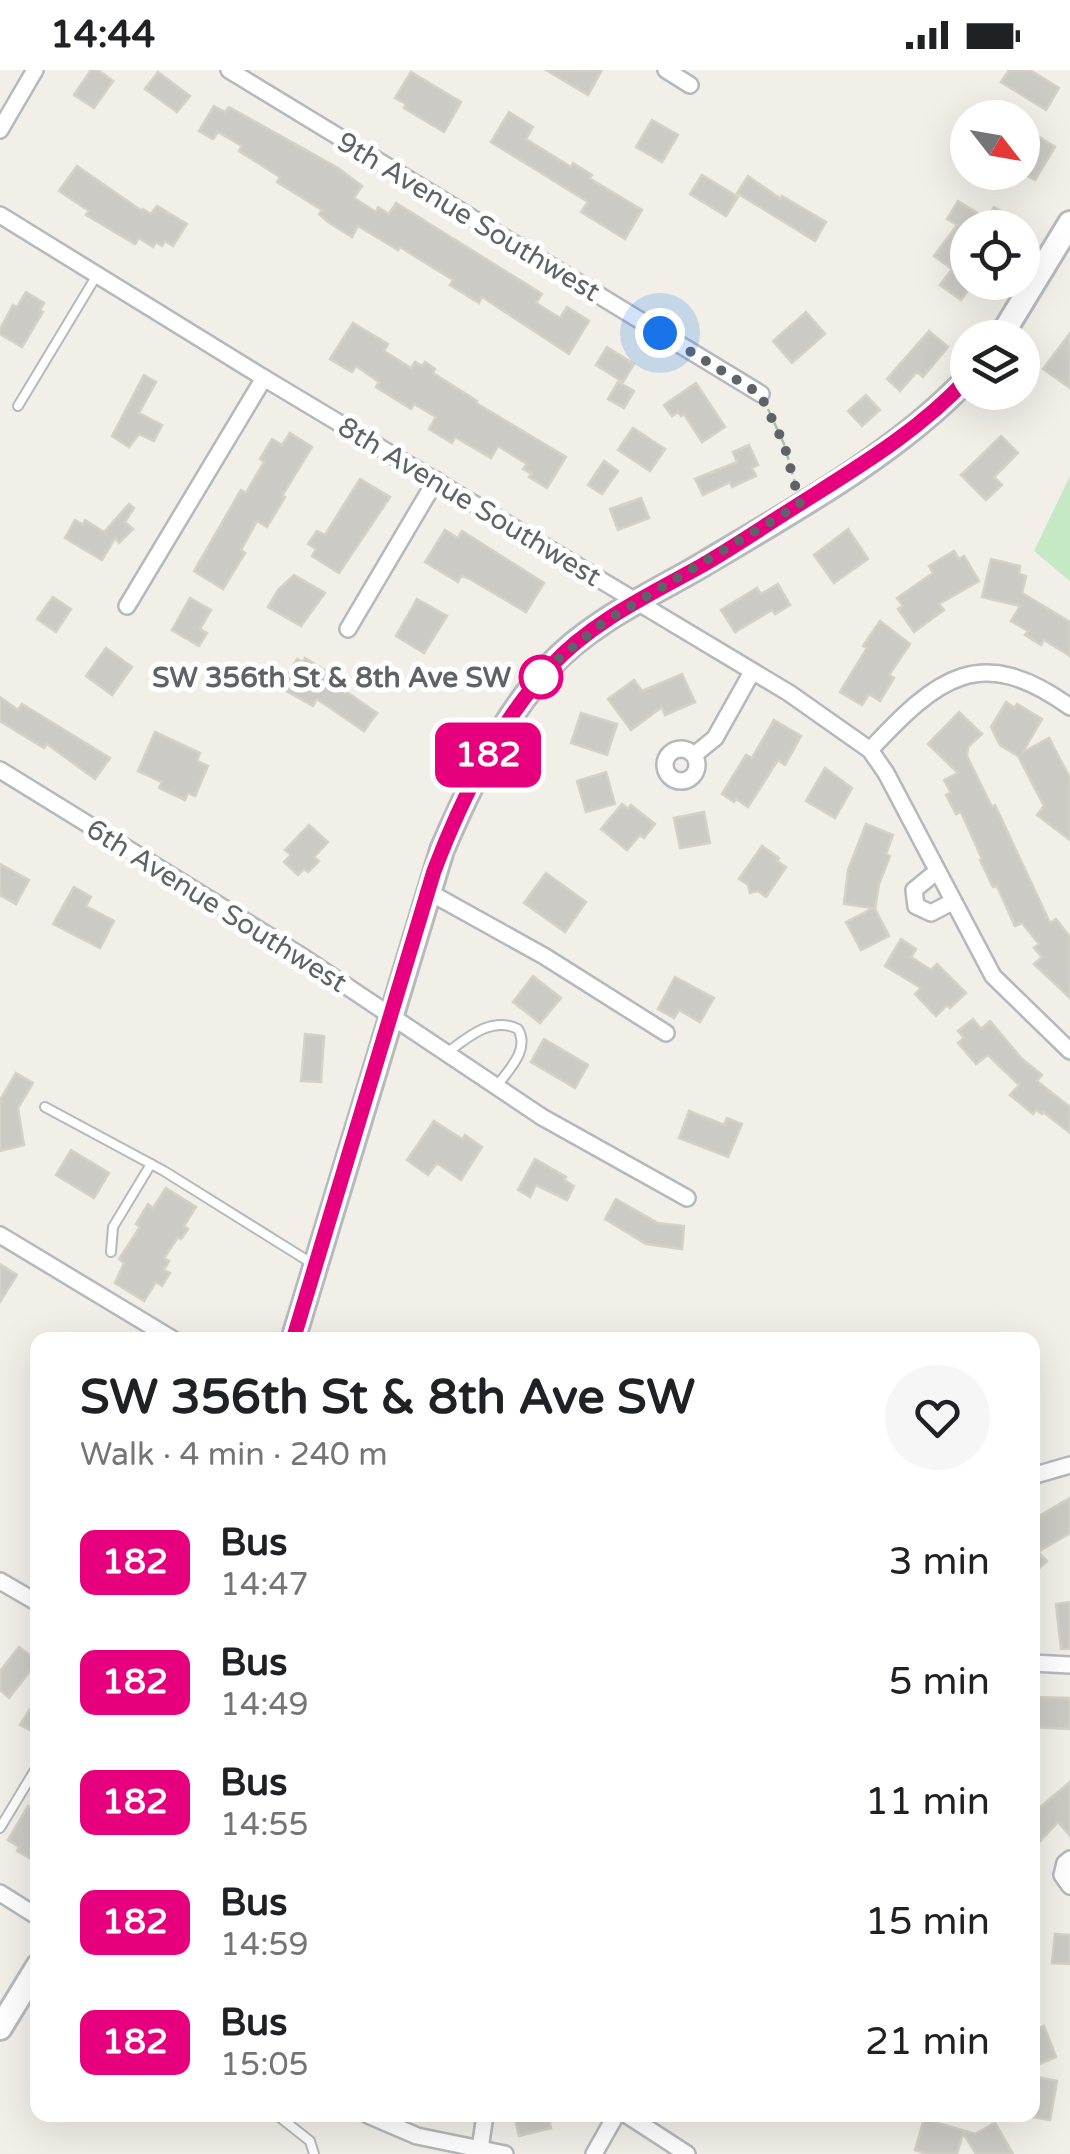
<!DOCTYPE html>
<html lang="en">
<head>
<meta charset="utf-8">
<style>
	body { margin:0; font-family:"Varela Round",sans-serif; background:#f6f6f6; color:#202124; height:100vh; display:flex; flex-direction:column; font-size:38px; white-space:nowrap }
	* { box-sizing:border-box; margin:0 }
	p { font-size:32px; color:#757577 }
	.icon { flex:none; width:55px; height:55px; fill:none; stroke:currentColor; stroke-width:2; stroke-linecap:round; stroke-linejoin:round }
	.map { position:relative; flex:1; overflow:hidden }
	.details { position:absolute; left:30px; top:1262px; width:1010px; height:790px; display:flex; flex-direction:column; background:#fff; border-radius:20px; box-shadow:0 10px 40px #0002 }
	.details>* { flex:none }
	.badge { padding:0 20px; border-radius:15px; font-size:35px; line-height:65px }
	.needle { width:65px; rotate:121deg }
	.buttons { position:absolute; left:950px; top:30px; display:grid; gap:20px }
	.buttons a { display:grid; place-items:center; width:90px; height:90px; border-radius:50%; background:#fff; box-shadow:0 10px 40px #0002; font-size:50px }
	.you { position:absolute; width:50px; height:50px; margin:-25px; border:8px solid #fff; border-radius:50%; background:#1a73e8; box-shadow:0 0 0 15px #1a73e833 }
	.map>.badge { position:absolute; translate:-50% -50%; box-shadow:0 0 0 5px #fff }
	.round { display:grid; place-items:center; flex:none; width:105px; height:105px; border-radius:52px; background:#f6f6f6 }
	.summary { display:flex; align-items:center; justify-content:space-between; height:170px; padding:0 50px }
	h1 { font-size:48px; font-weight:700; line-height:75px }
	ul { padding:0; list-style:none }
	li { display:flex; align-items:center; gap:30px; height:120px; padding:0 50px }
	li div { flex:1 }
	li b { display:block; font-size:38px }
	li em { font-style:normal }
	li .badge { min-width:110px; font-weight:700; text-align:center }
	.status { display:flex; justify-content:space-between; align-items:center; height:70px; padding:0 50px; background:#fff; direction:ltr }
	.status svg { height:28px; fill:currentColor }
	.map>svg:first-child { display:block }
</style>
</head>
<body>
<div class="status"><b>14:44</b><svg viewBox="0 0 49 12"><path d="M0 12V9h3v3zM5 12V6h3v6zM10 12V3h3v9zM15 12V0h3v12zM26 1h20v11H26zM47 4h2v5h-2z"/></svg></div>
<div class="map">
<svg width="1070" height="2084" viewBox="0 0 1070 2084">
	<rect width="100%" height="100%" fill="#f1efe8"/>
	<path fill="#c5e8c5" d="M1070,406v105l-36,-30z"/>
	<g fill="#cccac5" stroke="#d6d1c6" stroke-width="2.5">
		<path d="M91,0h7l15,11 -19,27 -20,-13z"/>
		<path d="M546,0h56l-14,25z"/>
		<path d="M1009,0h21l29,18 -13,22 -45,-28z"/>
		<path d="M158,2l32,24 -13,16 -32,-23z"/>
		<path d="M411,2l50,30 -17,30 -40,-24 2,-4 -11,-6z"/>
		<path d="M214,36l11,6 4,-5 109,61 24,18 -8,12 22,14 2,-5 11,7 7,-11 146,91 -6,9 24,15 7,-11 22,14 -20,33 -87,-57 -3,6 -29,-18 3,-5 -53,-33 -2,3 -40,-24 -6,11 -24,-15 -9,-8 3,-4 -45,-28 3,-5 -41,-26 3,-5 -24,-14 -5,7 -14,-8z"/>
		<path d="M509,42l24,15 -7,12 45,28 2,-4 19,12 -3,3 53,32 -17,29 -44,-27 7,-10 -97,-60z"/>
		<path d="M652,50l26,15 -16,27 -26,-15z"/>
		<path d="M1038,66l17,11 -20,33 -13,-7v-22l5,-8 5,3z"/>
		<path d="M77,96l65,45 1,-2 8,5 6,-8 30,18 -14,22 -8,-5 -3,5 -6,-4 -3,5 -14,-9 -4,6 -49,-29 3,-4 -30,-20z"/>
		<path d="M702,105l36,22 -12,19 -36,-22z"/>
		<path d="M748,106l33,23 1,-3 44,26 -11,19 -78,-48z"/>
		<path d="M958,131l29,18 7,-12 34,21h-60v54h6l-13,18 -21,-15 12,-16 -18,-13 23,-31 -10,-6z"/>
		<path d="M26,222l18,11 -4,7 3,2 -21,35 -22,-13v-5l13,-24 4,2z"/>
		<path d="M806,242l19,22 -33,29 -19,-22z"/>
		<path d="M353,253l35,21 -4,7 27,17 4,-6 7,4 3,-4 10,7 -2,4 44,28 -1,2 90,54 -19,31 -18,-11 3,-3 -9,-5 4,-5 -29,-18 -7,12 -36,-21 -3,6 -23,-14 7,-12 -22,-13 -3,5 -35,-22 3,-5 -23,-16 -4,6 -22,-13z"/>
		<path d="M929,261l19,16 -25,30 -6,-5 -17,19 -13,-12z"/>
		<path d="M1070,263v55l-27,-19z"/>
		<path d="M607,277l27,17 -11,18 -27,-17z"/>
		<path d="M144,305l12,7 -17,31 23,12 -8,16 -15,-7 -10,13 -17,-11z"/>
		<path d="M618,312l16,9 -10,17 -16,-9z"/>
		<path d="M696,313l29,44 -23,15 -18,-28 -3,2 -3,-4 -6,4 -8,-11z"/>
		<path d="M866,325l14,15 -18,16 -14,-15z"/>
		<path d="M633,358l32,21 -15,22 -32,-21z"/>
		<path d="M290,363l22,14 -30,49 3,1 -18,30 -10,-6 -16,29 4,3 -22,36 -29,-18 47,-81 5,3 18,-31 -4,-3 12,-20 10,6z"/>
		<path d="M1001,366l17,17 -24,24 8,8 -16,15 -25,-25z"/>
		<path d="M749,375l9,20 -6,3 4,8 -24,11 -2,-5 -27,13 -8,-16 42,-17 -4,-10z"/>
		<path d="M604,391l14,10 -16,23 -14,-9z"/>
		<path d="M360,409l30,18 -51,76 -27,-17 4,-7 -8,-5 9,-13 8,4z"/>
		<path d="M641,428l8,20 -31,12 -8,-21z"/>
		<path d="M129,434l5,4 -9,14 8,7 -14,14 -4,-5 -13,22 -37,-22 10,-18 8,5 2,-5 19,12z"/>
		<path d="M848,459l20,30 -34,24 -20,-28z"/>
		<path d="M445,460l13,8 4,-7 82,52 -18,29 -58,-34 -7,-2 -3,6 -33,-20z"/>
		<path d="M954,481l5,8 5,-3 15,25 -40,23 5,6 -30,22 -16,-23 5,-3 -6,-8 36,-25 -4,-7z"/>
		<path d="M991,489l29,7 -1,8 7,2 -4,17 48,29v34l-26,-16 -3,5 -16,-10 3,-4 -17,-10 9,-15 -38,-9z"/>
		<path d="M294,505l31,18 -24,33 -33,-19 10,-17z"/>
		<path d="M778,514l12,21 -15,9 -3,-4 -37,22 -14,-22 36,-22 4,6z"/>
		<path d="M53,527l18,12 -15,23 -19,-13z"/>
		<path d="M190,528l21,12 -11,19 7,4 -8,13 -27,-16z"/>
		<path d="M417,529l30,17 -23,37 -28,-17z"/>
		<path d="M880,551l30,23 -21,31 5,3 -14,23 -11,-7 -7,11 -22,-13 27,-44 -4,-2z"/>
		<path d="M106,578l26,19 -20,28 -26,-19z"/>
		<path d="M305,588l26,16 -3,5 49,34 -13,18 -47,-32 -4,7 -32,-18 16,-29 6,3z"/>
		<path d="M682,604l13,28 -30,13 -3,-8 -31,23 -23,-31 26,-19 8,11z"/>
		<path d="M0,627l18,13 4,-6 88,54 -15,21 -48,-35 -3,4 -44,-27z"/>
		<path d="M1006,632l9,6 2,-4 25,15 -19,33 26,-14 21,40v62l-33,-25 7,-9 -26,-50 -18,-11 -9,-18z"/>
		<path d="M959,642l23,22 -14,13 -1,9 25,51 3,-2 55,118 6,-4 14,18v61l-36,-34 8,-7 -8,-9 5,-4 -17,-21 -7,3 -18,-40 -4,1 -13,-27 2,-1 -21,-47 -5,2 -10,-19 5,-2 -7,-13 14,-7 -30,-29z"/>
		<path d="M581,643l36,11 -10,31 -36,-12z"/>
		<path d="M774,650l27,16 -16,29 -7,-5 -30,47 -12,-8 -2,3 -12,-8 24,-39 6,3z"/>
		<path d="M155,662l45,21 -3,8 11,5 -13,30 -7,-3 -3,7 -26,-12 3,-6 -24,-11z"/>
		<path d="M825,698l27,20 -17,30 -29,-17z"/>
		<path d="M606,702l9,32 -29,8 -9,-31z"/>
		<path d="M622,734l6,5 3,-4 24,19 -11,14 -4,-3 -13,15 -26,-21z"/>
		<path d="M704,742l6,31 -30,5 -6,-30z"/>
		<path d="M866,754l27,11 -7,19 4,2 -11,28 -4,25 14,27 -28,14 -15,-28 27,-14 -29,-4 4,-34z"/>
		<path d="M309,755l19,17 -14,15 5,4 -11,11 -4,-3 -6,6 -14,-13 7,-7 -6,-5z"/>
		<path d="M762,776l17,12 -2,3 9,6 -20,30 -8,-6 -8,2 -2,-8 -9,-6z"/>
		<path d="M0,794l29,16 -13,24 -16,-9z"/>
		<path d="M546,803l40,29 -21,30 -41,-29z"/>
		<path d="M74,817l17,10 -5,9 28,15 -14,27 -47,-24z"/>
		<path d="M901,869l15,10 -5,8 20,13 6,-6 29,29 -16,15 -3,-3 -11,11 -21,-22 6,-6 -36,-22z"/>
		<path d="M533,906l28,22 -21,25 -27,-21z"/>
		<path d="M675,907l39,21 -14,24 -21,-12 -5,8 -16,-9z"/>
		<path d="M973,949l8,10 9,-8 32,38 20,16 -5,6 33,26v26l-27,-21 -1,2 -6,-4 -3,4 -23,-19 9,-10 -31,-30 -12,9 -18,-21 6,-5 -6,-7z"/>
		<path d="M305,964l19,2 -3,46 -20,-1z"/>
		<path d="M544,969l44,26 -13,23 -44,-26z"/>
		<path d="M16,1003l17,10 -15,25 6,37 -24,6v-51z"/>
		<path d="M689,1041l35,14 3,-7 15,6 -14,33 -49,-19z"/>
		<path d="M434,1051l28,18 3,-4 17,12 -21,33 -24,-17 -9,12 -21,-15z"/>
		<path d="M71,1080l38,23 -15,25 -38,-23z"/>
		<path d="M535,1089l31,18 -2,3 10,6 -7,14 -31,-15 -6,12 -12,-7z"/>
		<path d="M166,1118l30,19 -12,19 4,3 -7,10 -3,-2 -14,21 5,3 -5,9 6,3 -8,13 -6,-4 -12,19 -29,-18 9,-20 -5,-4 21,-32 -4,-3 12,-20 5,4z"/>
		<path d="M616,1129l42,24 26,3 -2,23 -36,-5 -41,-25z"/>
		<path d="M0,1194l17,11 -17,27z"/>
		<path d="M1070,1428v35l-32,19 9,9 -15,14v-55z"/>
		<path d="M1070,1532v47h-9l-5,-45z"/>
		<path d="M19,1577l19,14 -29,37 -9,-8v-19z"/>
		<path d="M38,1626v38l-18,-9z"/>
		<path d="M1032,1627l38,1v31l-38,-2z"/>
		<path d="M1070,1712v54l-12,-14 -26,28v-36z"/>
		<path d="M28,1736l10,6v40l-5,8 -16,-9 2,-4 -11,-7z"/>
		<path d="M1055,1864l15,1v29l-18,-1z"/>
		<path d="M1044,1956l12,31 -24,10v-36z"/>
		<path d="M1032,2006l25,5 -7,39 -18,-3z"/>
		<path d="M514,2045h34l3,13 -32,8z"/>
		<path d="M924,2049l51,15 20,-11 18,31h-37l-13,-21 -6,21h-30l-12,-4z"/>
	</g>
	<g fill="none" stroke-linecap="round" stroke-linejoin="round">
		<defs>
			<g id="lane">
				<path d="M18,336l79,-131"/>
				<path d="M448,982c20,-15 44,-36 70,-23 12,21 -9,40 -21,57"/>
				<path d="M45,1037l119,64 149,93"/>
				<path d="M111,1182l2,-25 38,-63"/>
				<path d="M0,1758l38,-63"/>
				<path d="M277,2045l33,26 4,13"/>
			</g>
			<g id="street">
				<path d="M229,0l532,324"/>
				<path d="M666,0l24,15"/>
				<path d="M0,60l35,-60"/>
				<path d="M0,145l264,163 525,315 81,57 16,23 107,203 77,75"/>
				<path d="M127,536l137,-228"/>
				<path d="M348,559l88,-149"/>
				<circle cx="681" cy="695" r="16"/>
				<path d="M870,680c67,-72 110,-108 200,-43"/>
				<path d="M694,685l21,-17 37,-66"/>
				<path d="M0,700l303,187 239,160 145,81"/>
				<path d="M936,802l-22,18 2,16 15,7 21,-11"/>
				<path d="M427,821l117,65 122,77"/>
				<path d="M0,1165l174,105"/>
				<path d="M1032,1406l38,-11"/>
				<path d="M0,1511l38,22"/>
				<path d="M1032,1593l38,2"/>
				<path d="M1070,1789l-5,4 -3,12 8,11"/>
				<path d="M0,1823l38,24"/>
				<path d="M368,2045l49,21 88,18"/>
				<path d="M627,2045l60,39"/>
				<path d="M480,2079l5,-34"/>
				<path d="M594,2084l22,-39"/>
			</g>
			<g id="secondary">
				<path d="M1000,268l70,-115"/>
				<path d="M293,1270l149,-490c27,-63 60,-131 107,-183 43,-47 105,-73 158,-105 86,-51 193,-111 261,-184"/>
				<path d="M0,1958l38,-62"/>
			</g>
		</defs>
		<use href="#lane" stroke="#b5b8bc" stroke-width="12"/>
		<use href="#street" stroke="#b5b8bc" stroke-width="20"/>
		<use href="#secondary" stroke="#b6babf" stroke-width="28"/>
		<path stroke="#9cc7a9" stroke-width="2.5" stroke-dasharray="10 5" stroke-linecap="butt" d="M768,339l16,35 12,42"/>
		<use href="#lane" stroke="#fff" stroke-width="8"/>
		<use href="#street" stroke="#fff" stroke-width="15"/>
		<use href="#secondary" stroke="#fff" stroke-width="22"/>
	</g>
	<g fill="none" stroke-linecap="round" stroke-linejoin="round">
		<defs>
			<path id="line" d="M293,1270l141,-469c27,-71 64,-148 116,-204 41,-45 99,-72 151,-101 33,-19 65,-41 97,-61 60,-38 121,-74 170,-127"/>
		</defs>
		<use href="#line" stroke="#fff" stroke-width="22"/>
		<use href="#line" stroke="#e6007e" stroke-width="15"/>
		<path stroke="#5f6368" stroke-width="10" stroke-dasharray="0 18" d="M541,607l-9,11 20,-24 52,-42 196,-118 -16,-60 -24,-50 -100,-61"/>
	</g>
	<circle fill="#fff" stroke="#e6007e" stroke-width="5" cx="541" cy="607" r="20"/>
	<g text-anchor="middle" stroke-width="10" stroke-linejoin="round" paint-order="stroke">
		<g font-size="28" fill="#5f6368" stroke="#fff">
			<text transform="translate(469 146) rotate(31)" y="10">9th Avenue Southwest</text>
			<text transform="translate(470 431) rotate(31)" y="10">8th Avenue Southwest</text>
			<text transform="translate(217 835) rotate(32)" y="10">6th Avenue Southwest</text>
		</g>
		<g font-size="28" font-weight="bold" fill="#5f6368" stroke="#fff" text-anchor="end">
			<text x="511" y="617">SW 356th St &amp; 8th Ave SW</text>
		</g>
	</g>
</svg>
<div class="buttons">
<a><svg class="needle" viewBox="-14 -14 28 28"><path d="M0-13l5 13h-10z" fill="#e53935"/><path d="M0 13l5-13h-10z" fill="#757577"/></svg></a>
<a><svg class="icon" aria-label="locate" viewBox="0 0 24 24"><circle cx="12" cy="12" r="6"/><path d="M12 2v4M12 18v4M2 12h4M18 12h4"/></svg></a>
<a><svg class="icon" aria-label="layers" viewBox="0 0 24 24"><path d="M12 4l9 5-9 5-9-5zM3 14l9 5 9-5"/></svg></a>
</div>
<div class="you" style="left:660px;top:263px"></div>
<b class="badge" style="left:488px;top:685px;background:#e6007e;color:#fff">182</b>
<section class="details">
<div class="summary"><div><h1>SW 356th St &amp; 8th Ave SW</h1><p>Walk · 4 min · 240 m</p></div><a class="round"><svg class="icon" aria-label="heart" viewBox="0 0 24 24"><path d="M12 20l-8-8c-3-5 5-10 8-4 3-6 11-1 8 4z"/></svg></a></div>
<ul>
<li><span class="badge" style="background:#e6007e;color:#fff">182</span><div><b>Bus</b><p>14:47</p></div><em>3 min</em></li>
<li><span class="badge" style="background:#e6007e;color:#fff">182</span><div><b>Bus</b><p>14:49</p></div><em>5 min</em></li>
<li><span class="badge" style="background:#e6007e;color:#fff">182</span><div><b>Bus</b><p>14:55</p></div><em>11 min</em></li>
<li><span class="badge" style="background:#e6007e;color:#fff">182</span><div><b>Bus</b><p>14:59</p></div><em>15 min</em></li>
<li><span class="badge" style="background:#e6007e;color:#fff">182</span><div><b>Bus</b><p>15:05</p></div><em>21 min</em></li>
</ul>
</section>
</div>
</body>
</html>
